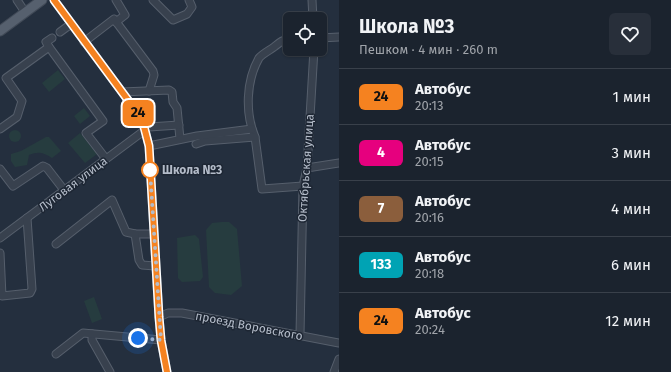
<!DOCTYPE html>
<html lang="ru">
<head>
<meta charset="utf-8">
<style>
	body { margin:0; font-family:"Fira Sans",sans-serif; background:#282f3a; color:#f1f3f6; height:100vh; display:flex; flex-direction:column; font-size:15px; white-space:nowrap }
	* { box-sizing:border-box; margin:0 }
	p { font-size:13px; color:#a0a4aa }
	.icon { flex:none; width:22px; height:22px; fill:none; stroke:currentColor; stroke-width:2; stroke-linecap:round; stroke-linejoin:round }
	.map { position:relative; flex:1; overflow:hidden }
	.side { display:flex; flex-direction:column; background:#1b232e; width:332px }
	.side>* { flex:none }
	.badge { padding:0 8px; border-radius:6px; font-size:14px; line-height:26px }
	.tools { position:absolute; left:283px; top:12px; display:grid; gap:8px }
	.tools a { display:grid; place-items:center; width:44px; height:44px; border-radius:6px; background:#1b232e; box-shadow:0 1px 3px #0004,0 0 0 1px #39404a; font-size:20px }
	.you { position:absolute; width:20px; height:20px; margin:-10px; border:3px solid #fff; border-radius:50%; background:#1a73e8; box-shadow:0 0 0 6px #1a73e833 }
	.map>.badge { position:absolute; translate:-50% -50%; box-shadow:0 0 0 2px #fff }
	.round { display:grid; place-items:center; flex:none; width:42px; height:42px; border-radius:6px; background:#282f3a }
	.summary { display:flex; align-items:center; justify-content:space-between; height:68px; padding:0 20px }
	h1 { font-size:19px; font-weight:700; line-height:30px }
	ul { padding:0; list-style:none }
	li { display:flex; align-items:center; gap:12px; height:56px; padding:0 20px; border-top:1px solid #39404a }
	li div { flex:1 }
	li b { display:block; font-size:15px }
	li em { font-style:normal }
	li .badge { min-width:44px; font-weight:700; text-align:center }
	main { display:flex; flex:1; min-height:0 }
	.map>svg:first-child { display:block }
</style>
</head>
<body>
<main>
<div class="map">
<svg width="339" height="372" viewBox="0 0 339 372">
	<rect width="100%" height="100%" fill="#242f3e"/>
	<g fill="#263c3f">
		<path d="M58,70l7,9 -16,13 -7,-9z"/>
		<path d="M84,108l6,8 -10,8 -6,-8z"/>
		<circle cx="15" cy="136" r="6"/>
		<path d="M80,133l17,21 -12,9 -17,-20z"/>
		<path d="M46,137h3l12,14 -9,7c-8,-5 -13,-7 -23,-3l-2,10 -12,2 -4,-6v-7l10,-3z"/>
		<path d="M222,222h7l8,7 5,57 -11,9 -16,-2 -6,-6 -3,-57 6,-7z"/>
		<path d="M195,235l4,4 4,38 -3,4 -18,1 -4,-4 -1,-40z"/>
		<path d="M94,297l8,22 -10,4 -8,-22z"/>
	</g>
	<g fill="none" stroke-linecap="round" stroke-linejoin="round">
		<defs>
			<g id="minor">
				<path d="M17,0l8,12"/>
				<path d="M54,0l88,119 7,27 10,171 2,23 6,32"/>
				<path d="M116,0l9,15 -9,7"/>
				<path d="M153,0l20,20 14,-6 5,-7 -3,-7"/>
				<path d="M312,0l1,19"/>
				<path d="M60,32l11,-8"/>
				<path d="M320,38l19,-1"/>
				<path d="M290,39c-7,0 -11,4 -16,8 -4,3 -12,7 -15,11 -13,23 -14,55 -4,79l7,52 41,-3"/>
				<path d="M84,42l30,-23 39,52 1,4 -5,16"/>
				<path d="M49,47l-3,-5 6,-4"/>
				<path d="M122,92l47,-2 3,2 1,10 4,6 3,31"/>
				<path d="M0,129l17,-12 5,-16 -16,-23 43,-31 54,74 -17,12 20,26"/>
				<path d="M196,144l9,-3 50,-4"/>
				<path d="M149,146l48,-10 55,-7"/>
				<path d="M307,168l32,-5"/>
				<path d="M0,169l13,17 30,-20 4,2 17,22"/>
				<path d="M135,234h19"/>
				<path d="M0,238l145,-108 4,-3 30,-2"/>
				<path d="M56,244l56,-44 14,32 9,2 4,26 3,5 13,1"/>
				<path d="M0,253l2,43 28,-3 2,-4 -5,-71"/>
				<path d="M159,317l9,-4h14l157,30"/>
				<path d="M92,334v6l18,32"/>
				<path d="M300,335l3,-149 4,-18 7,-119"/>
				<path d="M56,354l27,-21 78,7"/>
				<path d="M334,372l5,-13"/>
			</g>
			<path id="major" d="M0,31l42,-31"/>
		</defs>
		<use href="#minor" stroke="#565f6c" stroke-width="9"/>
		<use href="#major" stroke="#414a57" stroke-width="11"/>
		<use href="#minor" stroke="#38414e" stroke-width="7"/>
		<use href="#major" stroke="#56606e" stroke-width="9"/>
	</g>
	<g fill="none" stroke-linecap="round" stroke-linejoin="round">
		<defs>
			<path id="line" d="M54,0l88,119 7,27 10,171 2,23 6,32"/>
		</defs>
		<use href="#line" stroke="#fff" stroke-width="9"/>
		<use href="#line" stroke="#f58220" stroke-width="6"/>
		<path stroke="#b4bcc9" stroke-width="4" stroke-dasharray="0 7.2" d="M138,338l23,2 -11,-170"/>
	</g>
	<circle fill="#fff" stroke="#f58220" stroke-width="2" cx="150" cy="170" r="8"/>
	<g text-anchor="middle" stroke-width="3" stroke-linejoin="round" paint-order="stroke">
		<g font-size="12" fill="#b4bcc9" stroke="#1d2633">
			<text transform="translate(306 168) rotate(-86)" y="4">Октябрьская улица</text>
			<text transform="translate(73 184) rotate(-37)" y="4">Луговая улица</text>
			<text transform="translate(249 326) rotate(11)" y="4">проезд Воровского</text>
		</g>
		<g font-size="12" font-weight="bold" fill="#b4bcc9" stroke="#1d2633" text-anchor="start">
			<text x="162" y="174">Школа №3</text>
		</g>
	</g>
</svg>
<div class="tools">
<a><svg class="icon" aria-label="locate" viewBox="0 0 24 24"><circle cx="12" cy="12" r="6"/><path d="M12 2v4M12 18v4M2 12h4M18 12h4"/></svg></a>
</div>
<div class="you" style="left:138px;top:338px"></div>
<b class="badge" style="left:138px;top:113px;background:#f58220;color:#111">24</b>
</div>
<section class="side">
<div class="summary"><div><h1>Школа №3</h1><p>Пешком · 4 мин · 260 m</p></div><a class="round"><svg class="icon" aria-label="heart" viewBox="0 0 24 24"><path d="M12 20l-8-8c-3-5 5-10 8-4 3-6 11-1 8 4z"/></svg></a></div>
<ul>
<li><span class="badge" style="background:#f58220;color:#111">24</span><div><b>Автобус</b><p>20:13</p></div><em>1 мин</em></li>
<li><span class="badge" style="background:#e6007e;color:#fff">4</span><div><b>Автобус</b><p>20:15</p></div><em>3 мин</em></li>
<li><span class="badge" style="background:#8b5e3c;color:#fff">7</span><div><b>Автобус</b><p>20:16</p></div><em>4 мин</em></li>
<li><span class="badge" style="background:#00a3b4;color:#fff">133</span><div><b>Автобус</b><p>20:18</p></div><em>6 мин</em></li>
<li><span class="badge" style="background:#f58220;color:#111">24</span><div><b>Автобус</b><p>20:24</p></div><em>12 мин</em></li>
</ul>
</section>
</main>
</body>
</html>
